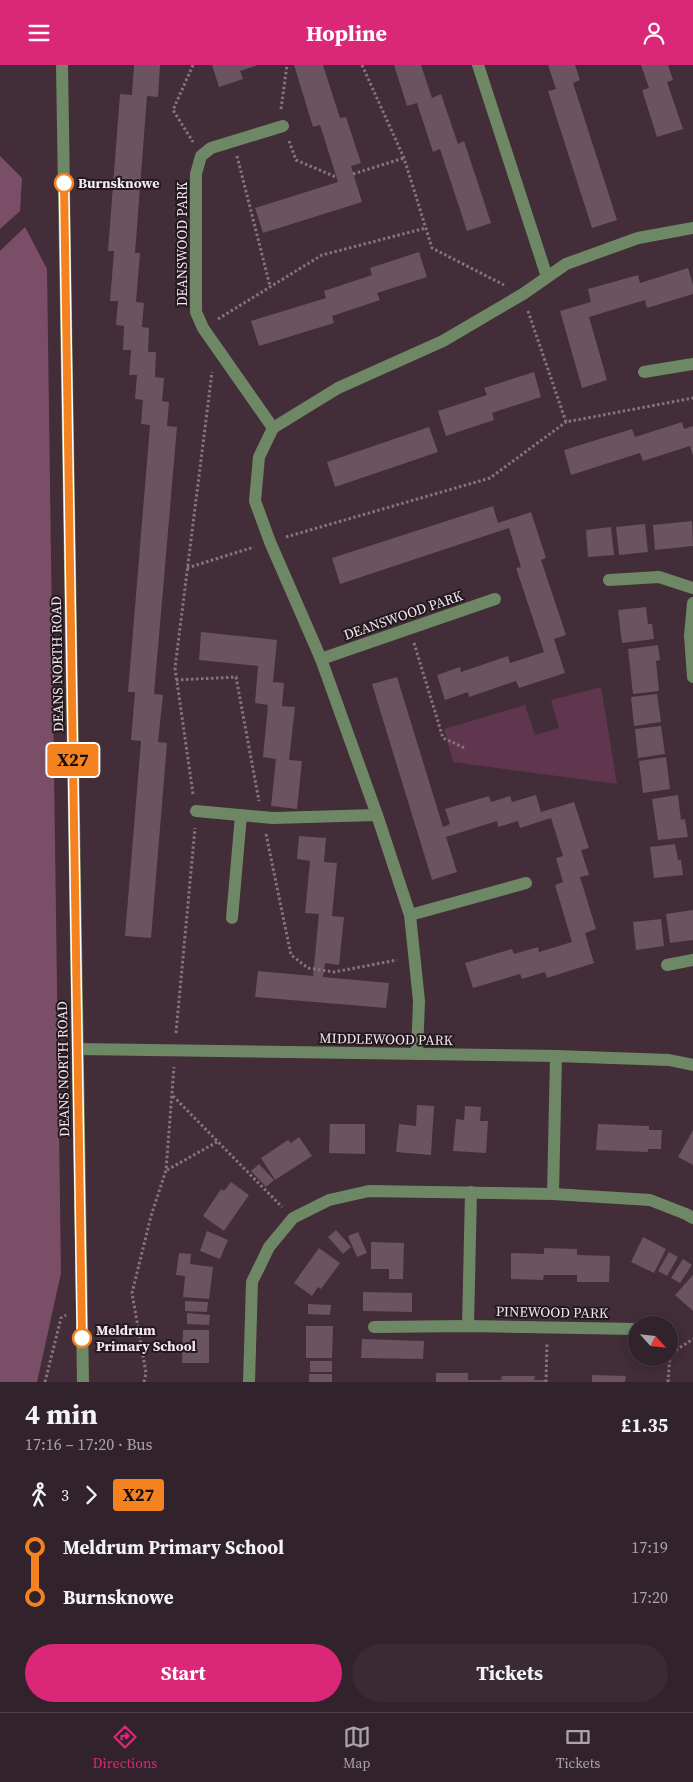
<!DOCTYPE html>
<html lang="en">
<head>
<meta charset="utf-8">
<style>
	body { margin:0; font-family:"Source Serif 4",serif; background:#3a2a33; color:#f1f3f6; height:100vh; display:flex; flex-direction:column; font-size:19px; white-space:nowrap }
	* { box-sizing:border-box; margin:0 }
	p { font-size:16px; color:#a8a4a9 }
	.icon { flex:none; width:28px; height:28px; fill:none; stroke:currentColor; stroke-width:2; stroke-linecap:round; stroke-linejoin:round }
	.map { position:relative; height:1317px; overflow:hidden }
	.sheet { display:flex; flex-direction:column; background:#32222b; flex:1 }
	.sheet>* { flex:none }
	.badge { padding:0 10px; border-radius:4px; font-size:18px; line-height:32px }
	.needle { width:32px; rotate:117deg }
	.fabs { position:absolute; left:628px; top:1251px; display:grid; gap:10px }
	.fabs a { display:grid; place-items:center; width:50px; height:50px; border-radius:50%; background:#32222b; box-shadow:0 2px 12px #0003,0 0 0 1px #4d3f47; font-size:25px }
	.map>.badge { position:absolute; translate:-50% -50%; box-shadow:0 0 0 2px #fff }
	.legs { display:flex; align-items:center; gap:8px; height:55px; padding:0 25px; font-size:16px }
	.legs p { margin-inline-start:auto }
	.summary { display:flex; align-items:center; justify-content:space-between; height:85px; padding:0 25px }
	h1 { font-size:28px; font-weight:700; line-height:38px }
	.button { display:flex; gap:10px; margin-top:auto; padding:10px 25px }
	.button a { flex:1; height:58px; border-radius:30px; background:#db2777; color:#fff; font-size:20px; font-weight:700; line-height:58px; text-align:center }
	.button a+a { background:#3a2a33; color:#f1f3f6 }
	ul { padding:0 25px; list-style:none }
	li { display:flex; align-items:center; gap:18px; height:50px; font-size:19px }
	li i { display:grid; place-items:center; width:8px; height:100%; margin:0 6px; background:currentColor }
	li i::after { content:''; width:12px; height:12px; margin:-6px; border:4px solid; border-radius:50%; background:#32222b }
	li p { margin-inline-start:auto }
	li:first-child i { background:linear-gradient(#0000 50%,currentColor 0) }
	li:last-child i { background:linear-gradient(currentColor 50%,#0000 0) }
	header { display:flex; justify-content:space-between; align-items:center; height:65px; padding:0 25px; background:#db2777; color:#fff; font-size:22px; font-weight:700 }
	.dock { display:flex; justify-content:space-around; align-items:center; height:70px; border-top:1px solid #4d3f47; background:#32222b; font-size:14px; color:#a8a4a9 }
	.dock a { display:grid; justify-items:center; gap:2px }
	.dock .on { color:#db2777 }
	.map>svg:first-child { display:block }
</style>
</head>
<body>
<header><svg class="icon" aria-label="menu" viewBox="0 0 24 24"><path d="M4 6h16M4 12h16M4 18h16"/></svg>Hopline<svg class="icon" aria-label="person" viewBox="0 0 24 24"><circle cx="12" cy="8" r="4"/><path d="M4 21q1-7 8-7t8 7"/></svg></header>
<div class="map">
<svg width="693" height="1317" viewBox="0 0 693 1317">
	<rect width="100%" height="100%" fill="#422d39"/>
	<path fill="#5f364e" d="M601,622l16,97 -164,-22 -9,-33 81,-24 10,30 24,-7 -8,-28z"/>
	<g fill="#7b4e68">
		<path d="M0,91l22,22 -2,33 -20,18z"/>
		<path d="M25,162l22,42 14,1004 -24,109h-37v-1131z"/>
	</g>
	<g fill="#6b5360">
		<path d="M134,0h26l-2,32 -11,-1 -12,157h5l-4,49 8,1 -2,24 7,1 -1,24h8l-1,25 9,1 -2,23 7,1 -2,24 10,1 -23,267 9,1 -5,47 9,1 -16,195 -26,-2 16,-195 -10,-1 4,-48h-7l22,-267 -9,-1 2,-24 -8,-1 2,-24h-8l2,-25h-8l1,-24 -8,-1 2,-24h-8l4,-50h-6l12,-157 12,1z"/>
		<path d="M212,0h46l-18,6 3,8 -24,8z"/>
		<path d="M294,0h29l17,53 6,-1 15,46 -10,3 11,36 -99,31 -8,-25 83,-26 -18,-57 -7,2z"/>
		<path d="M394,0h27l11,33 9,-4 17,50 6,-3 27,82 -24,8 -27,-82 -7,3 -16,-49 -10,3z"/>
		<path d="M548,0h27l5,15 -7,3 44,137 -25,8 -44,-137 8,-2z"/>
		<path d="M641,0h27l5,15 -6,2 16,47 -26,8 -15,-47 7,-2z"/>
		<path d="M419,187l8,25 -50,16 3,7 -48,16 2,7 -75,23 -8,-25 75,-23 -2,-7 48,-16 -2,-7z"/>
		<path d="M688,203l5,17v9l-46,14 -2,-8 -56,17 18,63 -25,8 -22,-77 31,-9 -3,-13 50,-14 2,8z"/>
		<path d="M534,307l7,25 -49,16 2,7 -48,16 -8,-25 49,-16 -3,-7z"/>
		<path d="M682,357l2,7 9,-3v30l-3,-10 -47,15 -3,-8 -69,22 -7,-25 68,-21 3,8z"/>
		<path d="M429,362l9,25 -103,35 -8,-25z"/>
		<path d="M493,441l5,17 33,-11 15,46 -5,2 25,75 -12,4 11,34 -46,15 -3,-7 -47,16 -1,-5 -23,8 -8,-25 23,-8 1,5 47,-16 2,7 34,-11 -28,-84 5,-1 -12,-39 -169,56 -8,-26z"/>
		<path d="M692,456l1,25 -38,4 -2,-25z"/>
		<path d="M645,459l3,28 -29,3 -3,-28z"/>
		<path d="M611,462l3,28 -26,2 -2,-27z"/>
		<path d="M646,542l2,17h4l2,15 -32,4 -4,-33z"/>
		<path d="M201,567l76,8 -4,42 11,1 -2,23 13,1 -6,53 13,1 -5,48 -26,-3 5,-47 -13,-2 5,-52 -13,-2 3,-37 -59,-6z"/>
		<path d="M658,580l2,15 -4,1 3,30 -26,3 -5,-45z"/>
		<path d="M397,612l46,150 7,-3 -5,-15 44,-13 2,6 19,-6 2,6 24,-7 5,17 33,-10 15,46 -8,2 8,25 -9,2 16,52 -11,4 9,30 -47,15 -2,-6 -23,7 -2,-5 -47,14 -8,-25 47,-14 2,5 24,-7 1,5 33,-10 -17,-57 8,-3 -7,-24 7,-2 -12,-38 -31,10 -2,-7 -20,6 -1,-6 -51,16 11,35 -25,8 -60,-196z"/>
		<path d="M657,629l4,28 -27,4 -3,-29z"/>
		<path d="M661,661l4,28 -27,4 -3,-29z"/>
		<path d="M666,692l4,32 -27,4 -4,-32z"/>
		<path d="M678,730l3,25 4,-1 3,18 -30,3 -6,-41z"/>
		<path d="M299,771l27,2 -2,24 13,1 -5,53 12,1 -5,48 -14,-2 -2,14 66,6 -3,25 -131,-11 3,-26 55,5 6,-62 -14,-1 5,-52 -13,-2z"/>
		<path d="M675,779l3,16h3l2,15 -29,3 -4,-31z"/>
		<path d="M693,845v30l-23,3 -4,-29z"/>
		<path d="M661,854l3,27 -28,4 -3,-28z"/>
		<path d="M417,1040l17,1 -3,49 -35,-3 3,-28 17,2z"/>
		<path d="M465,1041l16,1 -1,14h8l-2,32 -33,-2 3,-32 8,1z"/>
		<path d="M330,1059h35v30l-36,-1z"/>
		<path d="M598,1059l51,2v4h13l-1,19h-13v3l-52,-2z"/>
		<path d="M693,1065v35l-15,-8z"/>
		<path d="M299,1072l13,19 -37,24 -14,-22 27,-18 3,3z"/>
		<path d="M259,1099l15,16 -8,7 -15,-16z"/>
		<path d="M231,1117l18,13 -25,36 -21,-15 18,-27 3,2z"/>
		<path d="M336,1165l15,17 -8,7 -15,-17z"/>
		<path d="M207,1166l21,9 -8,19 -20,-8z"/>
		<path d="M358,1167l9,21 -10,4 -9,-21z"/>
		<path d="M643,1172l23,12 -12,24 -23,-11z"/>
		<path d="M371,1177l33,1 -1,36h-14v-10h-18z"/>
		<path d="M319,1183l21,15 -19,26 -3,-2 -6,9 -18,-13z"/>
		<path d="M544,1183l33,1v6l33,1 -1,26h-32v-7h-33l-1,5 -32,-1v-26l33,1z"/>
		<path d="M669,1187l9,5 -11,19 -9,-5z"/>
		<path d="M179,1188l12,1 -1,10 23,3 -4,32 -26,-2 2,-21 -9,-1z"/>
		<path d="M683,1194l9,6 -12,18 -9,-5z"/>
		<path d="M693,1210v36l-18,-16z"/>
		<path d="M363,1227l49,1v19l-49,-1z"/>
		<path d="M185,1236l23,1 -1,10 -22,-1z"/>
		<path d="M308,1239l23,1 -1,10 -22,-1z"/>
		<path d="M187,1248l23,2 -1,10 -22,-1z"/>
		<path d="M306,1261h27l-1,32h-26z"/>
		<path d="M183,1265h26v33h-27z"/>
		<path d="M362,1274l62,2 -1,18 -62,-1z"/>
		<rect x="310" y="1296" width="22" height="11"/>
		<path d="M436,1308h32v7h33l1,-4h33l-1,4h12v2h-110z"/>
		<rect x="309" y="1309" width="23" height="8"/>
		<path d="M592,1310l34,1 -1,6h-33z"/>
	</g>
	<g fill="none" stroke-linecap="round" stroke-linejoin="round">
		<g stroke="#86737e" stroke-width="3" stroke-dasharray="2.5 2.5" stroke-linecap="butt">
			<path d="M193,0l-20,45 20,32"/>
			<path d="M362,0l42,93 28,90 72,37"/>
			<path d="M281,44l6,-44"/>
			<path d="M289,76l7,19 40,17"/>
			<path d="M237,91l33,130"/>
			<path d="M353,109l51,-16"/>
			<path d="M528,246l38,111 127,-24"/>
			<path d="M218,254l104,-64 104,-27"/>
			<path d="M286,472l204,-59 76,-56"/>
			<path d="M187,503l67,-21"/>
			<path d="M414,578l29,95 22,10"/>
			<path d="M176,615l60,-3 23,124"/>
			<path d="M193,729l-18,-126 37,-296"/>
			<path d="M266,769l25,121 17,13 26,4 63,-12"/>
			<path d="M176,968l19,-205"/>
			<path d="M173,1031l109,111"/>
			<path d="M167,1105l50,-28"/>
			<path d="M45,1317l16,-64 5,-3"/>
			<path d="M144,1317l2,-9 -14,-80 19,-77 15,-46 8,-103"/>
			<path d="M546,1317l1,-39"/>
			<path d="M668,1317l2,-28 23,-15"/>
		</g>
		<g stroke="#6e8866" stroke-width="12">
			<path d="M62,0l21,1317"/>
			<path d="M478,0l69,212"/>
			<path d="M644,307l49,-8"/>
			<path d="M273,363l-70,-100 -7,-16v-138l5,-18 10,-8 72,-22"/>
			<path d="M609,515l50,-3 34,11"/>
			<path d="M693,538l-3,33 3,41"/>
			<path d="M321,594l174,-60"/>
			<path d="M196,746l77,7 104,-3"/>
			<path d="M410,850l116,-32"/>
			<path d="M232,853l9,-103"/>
			<path d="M667,900l26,-5"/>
			<path d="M78,984l478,7 113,4 24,5"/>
			<path d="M417,989l2,-53 -9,-86 -33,-100 -56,-156 -51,-117 -15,-41 4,-44 14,-29 65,-40 105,-47 80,-47 43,-30 72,-26 55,-10"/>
			<path d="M553,1129l3,-138"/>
			<path d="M468,1261l3,-134"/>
			<path d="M374,1262l94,-1 168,3"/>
			<path d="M249,1317l3,-100 17,-35 24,-29 36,-18 40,-9 184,3 97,6 36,14 7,4"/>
		</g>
	</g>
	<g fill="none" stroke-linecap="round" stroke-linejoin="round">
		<defs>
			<path id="line-1" d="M64,118l18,1155"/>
		</defs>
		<use href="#line-1" stroke="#fff" stroke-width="11"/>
		<use href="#line-1" stroke="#f58220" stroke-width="8"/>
	</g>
	<g fill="#fff" stroke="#f58220" stroke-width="2.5">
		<circle cx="64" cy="118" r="9"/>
		<circle cx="82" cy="1273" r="9"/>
	</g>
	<g text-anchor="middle" stroke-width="4" stroke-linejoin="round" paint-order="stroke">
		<g font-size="14" font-weight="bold" fill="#f5e7ef" stroke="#22191e" text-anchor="start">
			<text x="78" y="123">Burnsknowe</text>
			<text x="96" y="1270">Meldrum<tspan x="96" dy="16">Primary School</tspan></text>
		</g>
		<g font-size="14" fill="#f5e7ef" stroke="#22191e">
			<text transform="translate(182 179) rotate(-90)" y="5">DEANSWOOD PARK</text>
			<text transform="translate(403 550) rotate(-19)" y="5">DEANSWOOD PARK</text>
			<text transform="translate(57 599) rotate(-91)" y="5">DEANS NORTH ROAD</text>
			<text transform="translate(386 974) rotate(1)" y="5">MIDDLEWOOD PARK</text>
			<text transform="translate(63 1004) rotate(-91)" y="5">DEANS NORTH ROAD</text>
			<text transform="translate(552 1247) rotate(1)" y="5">PINEWOOD PARK</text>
		</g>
	</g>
</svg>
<div class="fabs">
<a><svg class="needle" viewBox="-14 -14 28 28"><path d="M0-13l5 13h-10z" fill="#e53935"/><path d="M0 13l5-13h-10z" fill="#a8a4a9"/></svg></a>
</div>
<b class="badge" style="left:73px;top:695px;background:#f58220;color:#111">X27</b>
</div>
<section class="sheet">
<div class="summary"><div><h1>4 min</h1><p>17:16 – 17:20 · Bus</p></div><b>£1.35</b></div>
<div class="legs"><svg class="icon" aria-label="walk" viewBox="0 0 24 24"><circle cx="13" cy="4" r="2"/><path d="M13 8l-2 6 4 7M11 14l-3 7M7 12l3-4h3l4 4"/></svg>3<svg class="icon" aria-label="forward" viewBox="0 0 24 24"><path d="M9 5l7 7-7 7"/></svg><b class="badge" style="background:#f58220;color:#111">X27</b></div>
<ul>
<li><i style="color:#f58220"></i><b>Meldrum Primary School</b><p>17:19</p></li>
<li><i style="color:#f58220"></i><b>Burnsknowe</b><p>17:20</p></li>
</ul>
<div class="button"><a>Start</a><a>Tickets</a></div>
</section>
<nav class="dock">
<a class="on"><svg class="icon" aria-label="directions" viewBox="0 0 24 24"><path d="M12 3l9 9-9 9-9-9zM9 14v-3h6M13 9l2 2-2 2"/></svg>Directions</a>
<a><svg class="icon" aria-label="map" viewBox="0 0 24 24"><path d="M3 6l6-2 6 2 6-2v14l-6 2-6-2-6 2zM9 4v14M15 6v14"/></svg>Map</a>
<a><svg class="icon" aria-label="tickets" viewBox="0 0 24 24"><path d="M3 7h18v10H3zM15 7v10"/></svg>Tickets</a>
</nav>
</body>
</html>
